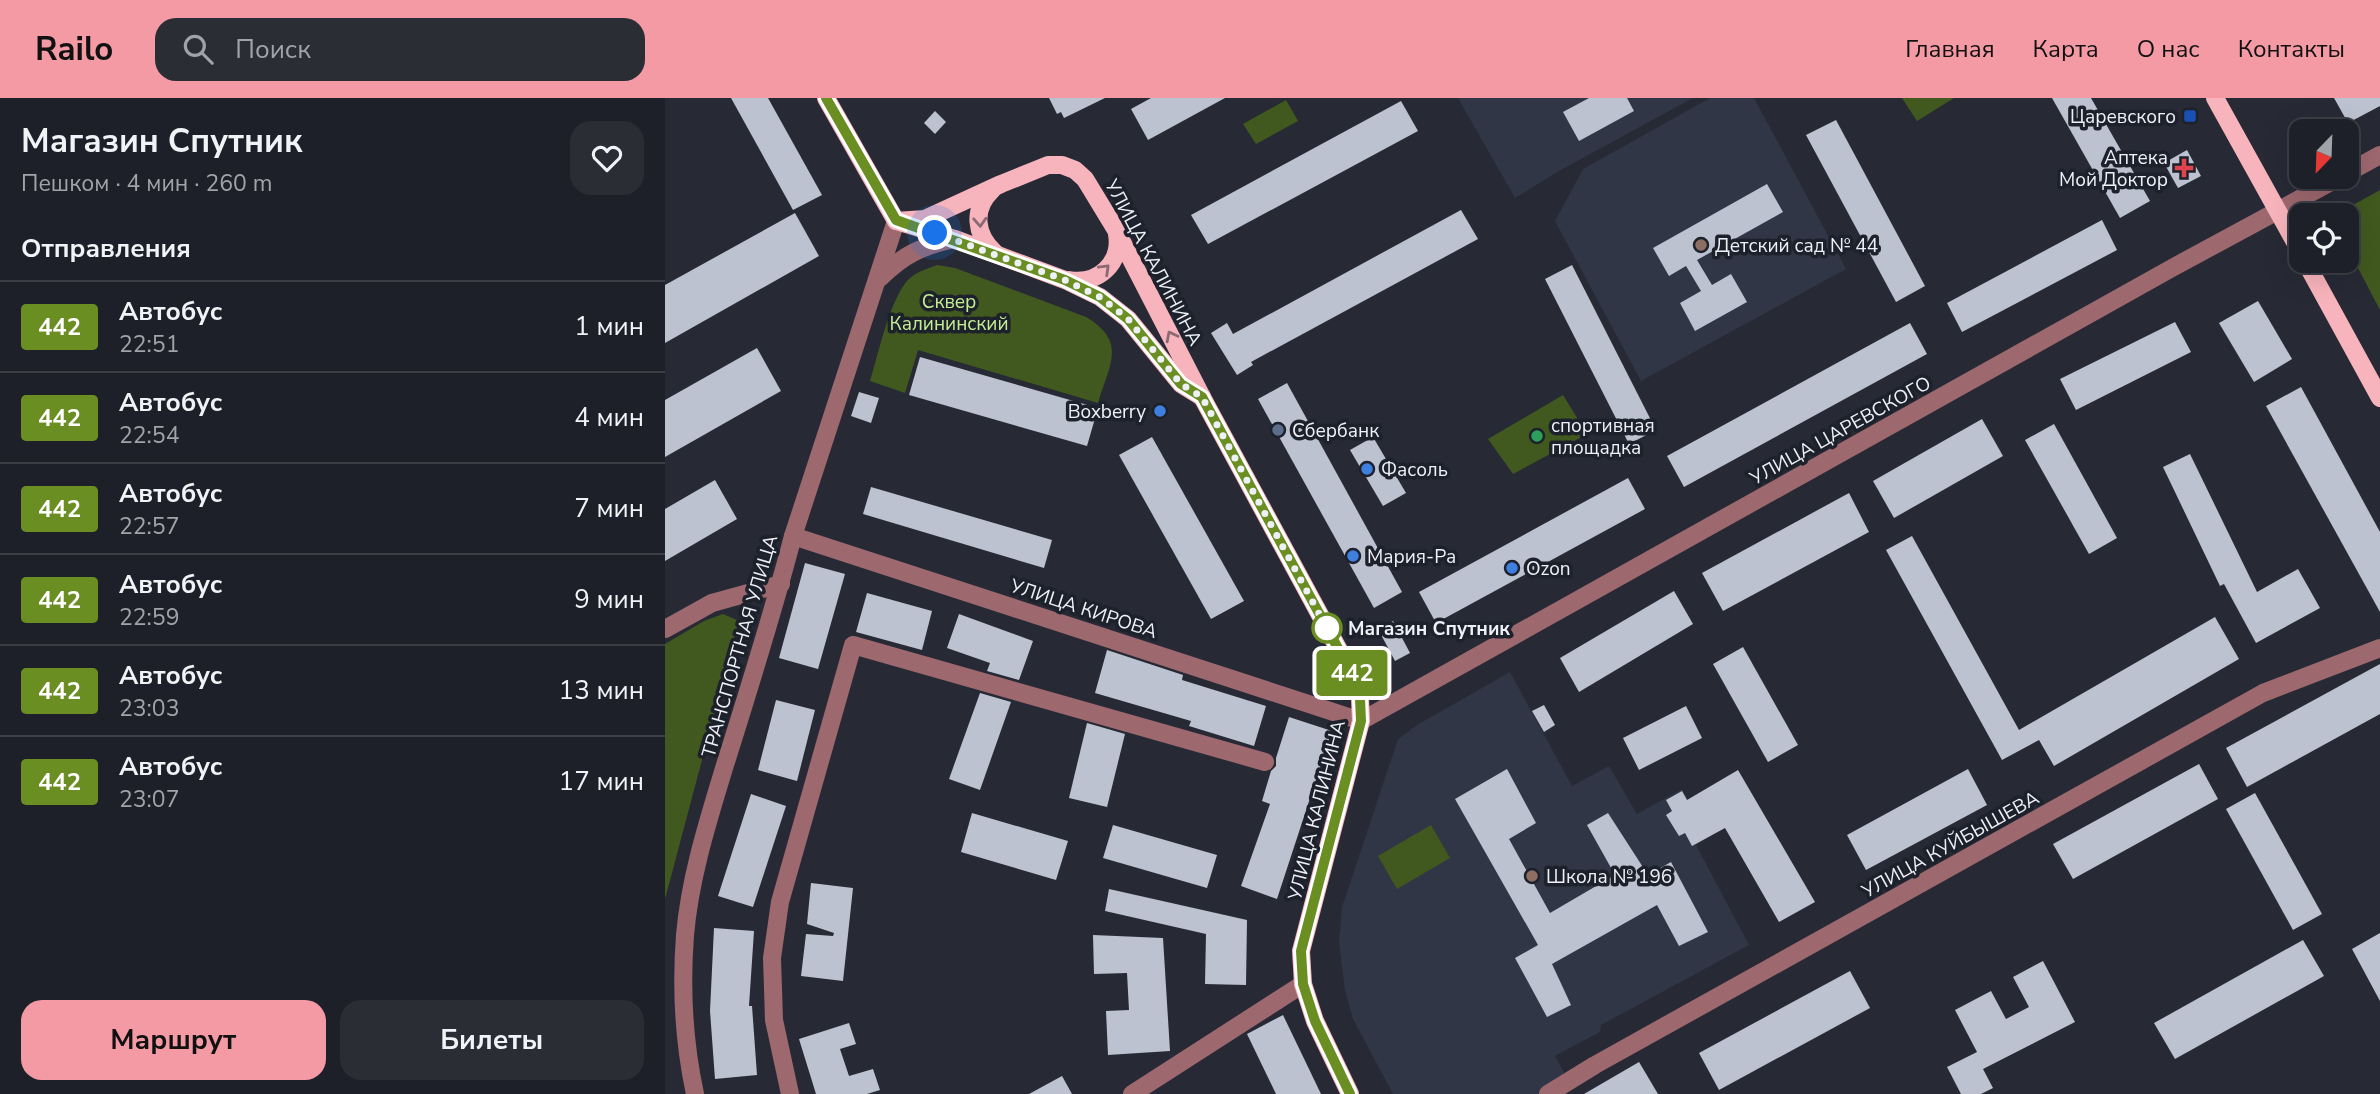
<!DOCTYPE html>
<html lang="ru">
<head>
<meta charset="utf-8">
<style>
	body { margin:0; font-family:"Nunito Sans",sans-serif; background:#2a2d34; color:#f1f3f6; height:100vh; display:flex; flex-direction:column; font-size:26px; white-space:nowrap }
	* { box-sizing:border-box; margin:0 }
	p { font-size:23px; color:#a0a3a8 }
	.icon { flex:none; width:38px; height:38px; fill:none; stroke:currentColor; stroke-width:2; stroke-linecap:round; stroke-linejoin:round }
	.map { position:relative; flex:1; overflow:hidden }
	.drawer { display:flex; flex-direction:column; background:#1d2028; width:665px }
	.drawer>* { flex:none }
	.badge { padding:0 14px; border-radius:5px; font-size:24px; line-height:46px }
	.needle { width:46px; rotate:203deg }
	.controls { position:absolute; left:1624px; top:21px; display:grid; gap:14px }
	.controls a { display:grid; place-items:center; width:70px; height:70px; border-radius:14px; background:#1d2028; box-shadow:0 7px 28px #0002,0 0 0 2px #3b3e45; font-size:35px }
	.you { position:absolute; width:35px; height:35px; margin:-18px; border:5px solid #fff; border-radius:50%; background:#1a73e8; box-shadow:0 0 0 10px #1a73e833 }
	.map>.badge { position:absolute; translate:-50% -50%; box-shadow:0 0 0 4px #fff }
	h2 { padding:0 21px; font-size:26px; line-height:63px }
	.round { display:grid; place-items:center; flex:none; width:74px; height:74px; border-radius:21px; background:#2a2d34 }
	.summary { display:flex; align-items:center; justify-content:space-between; height:119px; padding:0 21px }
	h1 { font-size:33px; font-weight:700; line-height:52px }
	.cta { display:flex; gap:14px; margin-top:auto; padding:14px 21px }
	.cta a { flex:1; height:80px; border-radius:21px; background:#f49aa5; color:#111; font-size:28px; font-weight:700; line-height:80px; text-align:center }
	.cta a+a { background:#2a2d34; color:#f1f3f6 }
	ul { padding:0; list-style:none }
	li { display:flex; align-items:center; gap:21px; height:91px; padding:0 21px; border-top:2px solid #3b3e45 }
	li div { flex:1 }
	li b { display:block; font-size:26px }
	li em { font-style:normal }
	li .badge { min-width:77px; font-weight:700; text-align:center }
	header { display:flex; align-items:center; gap:42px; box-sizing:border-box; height:98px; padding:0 35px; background:#f49aa5; color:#111 }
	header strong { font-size:33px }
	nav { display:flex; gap:38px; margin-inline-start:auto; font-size:24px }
	.search { width:490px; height:63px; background:#2a2d34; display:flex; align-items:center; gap:18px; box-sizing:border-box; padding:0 24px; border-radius:21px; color:#a0a3a8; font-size:26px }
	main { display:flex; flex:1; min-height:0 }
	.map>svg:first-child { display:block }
</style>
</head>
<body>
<header>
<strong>Railo</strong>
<div class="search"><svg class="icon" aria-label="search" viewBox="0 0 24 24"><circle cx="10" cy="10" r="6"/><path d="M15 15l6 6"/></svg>Поиск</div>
<nav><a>Главная</a><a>Карта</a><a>О нас</a><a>Контакты</a></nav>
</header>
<main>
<section class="drawer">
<div class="summary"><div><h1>Магазин Спутник</h1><p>Пешком · 4 мин · 260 m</p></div><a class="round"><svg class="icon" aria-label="heart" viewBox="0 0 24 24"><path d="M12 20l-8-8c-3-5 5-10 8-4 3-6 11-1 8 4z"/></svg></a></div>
<h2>Отправления</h2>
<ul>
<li><span class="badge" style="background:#6b8e23;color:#fff">442</span><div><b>Автобус</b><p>22:51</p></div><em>1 мин</em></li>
<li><span class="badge" style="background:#6b8e23;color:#fff">442</span><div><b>Автобус</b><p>22:54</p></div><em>4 мин</em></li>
<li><span class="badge" style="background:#6b8e23;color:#fff">442</span><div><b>Автобус</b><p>22:57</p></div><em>7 мин</em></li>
<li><span class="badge" style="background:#6b8e23;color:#fff">442</span><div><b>Автобус</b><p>22:59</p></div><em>9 мин</em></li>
<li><span class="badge" style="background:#6b8e23;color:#fff">442</span><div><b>Автобус</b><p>23:03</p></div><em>13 мин</em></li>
<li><span class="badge" style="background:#6b8e23;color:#fff">442</span><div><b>Автобус</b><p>23:07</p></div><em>17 мин</em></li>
</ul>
<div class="cta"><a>Маршрут</a><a>Билеты</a></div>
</section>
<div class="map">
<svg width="1715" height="996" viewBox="0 0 1715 996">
	<rect width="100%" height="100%" fill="#272a35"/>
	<g fill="#303646">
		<path d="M793,0h235l-134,73 -44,27z"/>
		<path d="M1045,0h44l92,171 -205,112 -86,-160 28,-52z"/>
		<path d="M845,574l62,114 37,-20 28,48 45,-25 27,48 -13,8 53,100 -148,80 -1,7 -45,24 13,24 -26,14h-149l-40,-75 -8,-28 -6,-49 3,-35 56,-168 19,-14z"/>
	</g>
	<g fill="#41591e">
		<path d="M1237,0h52l-37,23z"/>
		<path d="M621,2l12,21 -42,23 -13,-20z"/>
		<path d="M1715,92v120l-33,-63v-32h-12z"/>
		<path d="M272,167l18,3 131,49c42,25 23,48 12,86l-180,-53 -13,43 -35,-12c8,-26 20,-82 38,-101 8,-8 18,-11 29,-15z"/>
		<path d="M898,297l24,39 -74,40 -25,-35z"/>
		<path d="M58,516l16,7 -74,278v-255l39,-23z"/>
		<path d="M766,727l19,33 -53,31 -19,-33z"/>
	</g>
	<g fill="#bdc2d0">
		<path d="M66,0h37l54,97 -29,15z"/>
		<path d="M384,0h56l-41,20 -3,-6 -4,2z"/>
		<path d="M486,0h74l-77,42 -17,-31z"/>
		<path d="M924,0h38l7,13 -55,30 -16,-29z"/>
		<path d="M1387,0h39l59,103 -30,17z"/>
		<path d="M1669,0h46v8l-32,17z"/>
		<path d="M736,3l17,30 -210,113 -17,-29z"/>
		<path d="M270,13l11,11 -11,12 -11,-11z"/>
		<path d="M1171,22l89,166 -29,16 -90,-167z"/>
		<path d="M1522,52l14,26 -23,12 -14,-25z"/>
		<path d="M1102,86l16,28 -86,48 15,25 19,-11 16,28 -52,29 -15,-28 21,-12 -15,-25 -17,10 -16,-28z"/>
		<path d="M796,112l17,29 -227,123 2,3 -16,10 -26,-42 16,-10 6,11z"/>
		<path d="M130,115l24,43 -154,87v-58z"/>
		<path d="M1437,122l15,30 -155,82 -15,-29z"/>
		<path d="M907,167l84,165 -27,14 -84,-165z"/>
		<path d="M1593,203l34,58 -38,23 -35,-59z"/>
		<path d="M1510,224l16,30 -115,58 -16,-31z"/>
		<path d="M1245,225l17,31 -243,133 -17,-31z"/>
		<path d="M92,250l24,43 -116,66v-57z"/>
		<path d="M255,259l178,51 -11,38 -178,-51z"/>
		<path d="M622,285l115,209 -28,16 -116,-209z"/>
		<path d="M1636,289l79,145v80l-114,-206z"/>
		<path d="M194,294l20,6 -8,25 -20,-7z"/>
		<path d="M1317,321l21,37 -109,62 -21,-37z"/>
		<path d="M1389,326l63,114 -28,16 -64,-114z"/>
		<path d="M487,339l92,164 -33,18 -92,-164z"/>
		<path d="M708,339l33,56 -23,13 -33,-56z"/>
		<path d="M1525,356l67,138 41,-23 22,39 -64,35 -32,-59 -4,2 -57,-119z"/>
		<path d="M963,380l17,31 -209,114 -17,-31z"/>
		<path d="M50,382l22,39 -72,42v-52z"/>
		<path d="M206,389l181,53 -8,28 -181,-54z"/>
		<path d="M1184,395l20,39 -146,79 -21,-38z"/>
		<path d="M1247,438l107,194 196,-113 24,42 -185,107 -15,-26 -37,20 -116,-210z"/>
		<path d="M140,465l40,11 -27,95 -39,-11z"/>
		<path d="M1009,493l19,33 -114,68 -19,-34z"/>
		<path d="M202,495l65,18 -10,39 -66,-18z"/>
		<path d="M294,516l74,27 -14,39 -32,-9 3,-8 -43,-15z"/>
		<path d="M728,523l17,32 -15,8 -17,-32z"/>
		<path d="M1078,549l55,98 -30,17 -55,-98z"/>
		<path d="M442,552l76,25 -1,5 84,26 -12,40 -65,-20 2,-5 -96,-28z"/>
		<path d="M1715,566v50l-133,73 -21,-39z"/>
		<path d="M315,595l31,9 -31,88 -31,-11z"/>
		<path d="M111,602l39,10 -18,71 -39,-11z"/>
		<path d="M879,607l11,20 -11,7 -12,-21z"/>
		<path d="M1021,608l16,32 -63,32 -16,-32z"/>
		<path d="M624,619l43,14 -55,168 -36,-13 29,-82 -8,-3 9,-30 5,-5v-8z"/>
		<path d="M422,625l38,11 -18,73 -38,-9z"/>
		<path d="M1534,666l19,35 -145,80 -20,-35z"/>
		<path d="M842,671l29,54 -27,16 41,74 65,-38 -28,-50 21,-12 40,62 23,-13 37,70 -29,14 -22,-41 -105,59 19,41 -24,12 -32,-59 23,-13 -83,-146z"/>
		<path d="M1303,671l19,36 -121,65 -19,-35z"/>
		<path d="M1073,672l77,132 -36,20 -54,-94 -33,18 -7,-13 -6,3 -13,-21 6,-4 -6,-11 16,-9 5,9z"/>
		<path d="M1590,695l67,121 -29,16 -67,-121z"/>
		<path d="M86,696l35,12 -33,101 -35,-11z"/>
		<path d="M307,715l96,28 -12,39 -95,-28z"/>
		<path d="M448,727l104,30 -10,33 -104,-30z"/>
		<path d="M146,785l42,5 -10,93 -42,-5 5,-42 27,2 1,-3 -27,-9z"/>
		<path d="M444,791l138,31 -1,65 -41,-1 1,-50 -101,-23z"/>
		<path d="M49,830l40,3 -5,75h3l5,69 -42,4 -5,-68z"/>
		<path d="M1715,835v68l-28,-52z"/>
		<path d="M428,837l70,3 7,113 -62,4 -2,-44 23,-1 -2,-37 -33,1z"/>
		<path d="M1638,842l21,36 -149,83 -21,-36z"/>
		<path d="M1378,863l32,61 -92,47 10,19 -12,6h-20l-14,-27 30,-15 -22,-42 36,-19 15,28 23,-12 -16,-30z"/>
		<path d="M1185,873l20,37 -151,82 -20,-37z"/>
		<path d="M618,917l38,79h-45l-29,-60z"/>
		<path d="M184,925l7,21 -16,5 9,27 24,-7 7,21 -13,4h-51l-17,-55z"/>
		<path d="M974,964l19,32h-74z"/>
		<path d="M397,978l10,18h-43z"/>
	</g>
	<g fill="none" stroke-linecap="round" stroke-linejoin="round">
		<g stroke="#9e686f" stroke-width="18">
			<path d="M1682,75l33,-18"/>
			<path d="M215,180c24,-24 42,-32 75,-39"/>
			<path d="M128,438l568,185 811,-453 168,-91"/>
			<path d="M0,531l47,-26 69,-19"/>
			<path d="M30,996c-11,-51 -14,-106 -10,-159 5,-58 23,-114 40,-170 24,-76 48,-152 68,-229l103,-315"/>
			<path d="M125,996l-16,-74 -2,-62 8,-56 73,-257 412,117"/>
			<path d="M467,996l171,-110"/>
			<path d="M883,996l47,-29 668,-372 117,-45"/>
		</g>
		<g stroke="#f8b4bc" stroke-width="18">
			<path d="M161,0l70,123 59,18 110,41 35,17 28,22 53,65 21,13"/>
			<path d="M1550,0l86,155"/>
			<path d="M327,92c-20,19 -17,45 3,63"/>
			<path d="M231,123l29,-2 76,-35 47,-19h14l13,5 10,9 31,51 86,167 151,279 7,23 1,22 -60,230 2,33 12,37 35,73"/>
			<path d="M1640,163l75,137"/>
			<path d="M404,182c29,5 53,-17 48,-46"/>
		</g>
	</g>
	<defs><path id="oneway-chevron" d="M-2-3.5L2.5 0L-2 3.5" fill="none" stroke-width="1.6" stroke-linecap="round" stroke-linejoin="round" transform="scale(1.75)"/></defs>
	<g stroke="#8a6a74">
		<use href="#oneway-chevron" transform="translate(315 124) rotate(87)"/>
		<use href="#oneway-chevron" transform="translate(440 171) rotate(-44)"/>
		<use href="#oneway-chevron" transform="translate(506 238) rotate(-117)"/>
	</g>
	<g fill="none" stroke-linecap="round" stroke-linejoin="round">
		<defs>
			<path id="line" d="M161,0l70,122 169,60 35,17 28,22 53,65 21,13 151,279 7,23 1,22 -60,230 2,33 12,37 35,73"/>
		</defs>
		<use href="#line" stroke="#fff" stroke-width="16"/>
		<use href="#line" stroke="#6b8e23" stroke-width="10"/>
		<path stroke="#eef0f7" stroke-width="7" stroke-dasharray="0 12.6" d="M270,135l130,47 35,17 28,22 53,65 21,13 128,237 -3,-6"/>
	</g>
	<rect fill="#1a4fb4" stroke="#1d212b" stroke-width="2.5" x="1518" y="11" width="14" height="14" rx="3.5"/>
	<path fill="#e0444e" stroke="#1d212b" stroke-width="2.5" d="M1515.5 59.5h7v7h7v7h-7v7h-7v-7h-7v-7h7z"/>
	<g fill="#8d6e63" stroke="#1d212b" stroke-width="2.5">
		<circle cx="1036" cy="147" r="7"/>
		<circle cx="867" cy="778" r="7"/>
	</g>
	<g fill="#3f7fe0" stroke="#1d212b" stroke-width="2.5">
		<circle cx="495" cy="313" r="7"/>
		<circle cx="702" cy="371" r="7"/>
		<circle cx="688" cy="458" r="7"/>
		<circle cx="847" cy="470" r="7"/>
	</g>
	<circle fill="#5c6f8a" stroke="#1d212b" stroke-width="2.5" cx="613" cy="332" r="7"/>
	<circle fill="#2e9e5b" stroke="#1d212b" stroke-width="2.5" cx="872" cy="338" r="7"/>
	<circle fill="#fff" stroke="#6b8e23" stroke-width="3.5" cx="662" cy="530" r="14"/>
	<g text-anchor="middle" stroke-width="7" stroke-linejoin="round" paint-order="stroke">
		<g font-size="19" fill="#eef0f7" stroke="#1d212b" text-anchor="start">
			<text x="1511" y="25" text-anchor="end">Царевского</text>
			<text x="1503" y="66" text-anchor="end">Аптека<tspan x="1503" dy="22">Мой Доктор</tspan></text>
			<text x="1050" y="154">Детский сад № 44</text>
			<text x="481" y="320" text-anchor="end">Boxberry</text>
			<text x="886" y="334">спортивная<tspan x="886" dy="22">площадка</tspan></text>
			<text x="627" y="339">Сбербанк</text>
			<text x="716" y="378">Фасоль</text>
			<text x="702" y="465">Мария-Ра</text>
			<text x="861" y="477">Ozon</text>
			<text x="881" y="785">Школа № 196</text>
		</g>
		<g font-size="19" fill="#eef0f7" stroke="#1d212b">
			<text transform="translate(489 164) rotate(62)" y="7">УЛИЦА КАЛИНИНА</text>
			<text transform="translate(1175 332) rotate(-29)" y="7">УЛИЦА ЦАРЕВСКОГО</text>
			<text transform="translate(419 510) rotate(18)" y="7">УЛИЦА КИРОВА</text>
			<text transform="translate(74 548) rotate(-74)" y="7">ТРАНСПОРТНАЯ УЛИЦА</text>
			<text transform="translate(651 712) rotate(-76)" y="7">УЛИЦА КАЛИНИНА</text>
			<text transform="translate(1285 746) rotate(-29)" y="7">УЛИЦА КУЙБЫШЕВА</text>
		</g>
		<g font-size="19" fill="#c5ee93" stroke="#1d212b">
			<text x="284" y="210">Сквер<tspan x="284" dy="22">Калининский</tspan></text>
		</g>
		<g font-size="19" font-weight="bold" fill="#eef0f7" stroke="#1d212b" text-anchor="start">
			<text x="683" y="537">Магазин Спутник</text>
		</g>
	</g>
</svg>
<div class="controls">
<a><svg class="needle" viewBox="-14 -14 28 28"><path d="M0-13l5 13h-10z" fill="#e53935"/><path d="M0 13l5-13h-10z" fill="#a0a3a8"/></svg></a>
<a><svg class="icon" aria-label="locate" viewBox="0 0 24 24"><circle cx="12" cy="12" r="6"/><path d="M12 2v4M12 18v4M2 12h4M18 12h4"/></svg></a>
</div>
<div class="you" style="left:270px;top:135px"></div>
<b class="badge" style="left:687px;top:575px;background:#6b8e23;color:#fff">442</b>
</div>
</main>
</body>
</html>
